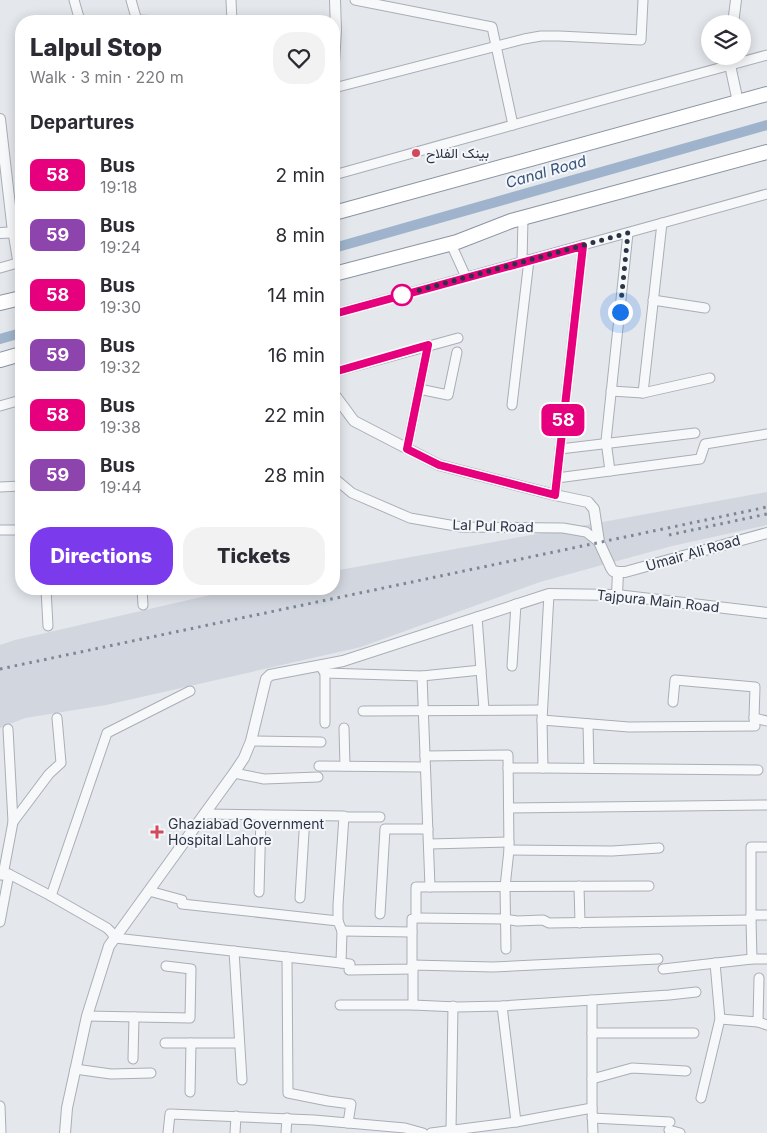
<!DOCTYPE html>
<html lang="en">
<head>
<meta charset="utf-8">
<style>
	body { margin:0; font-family:Inter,Vazirmatn,sans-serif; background:#f2f2f3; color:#2b2b33; height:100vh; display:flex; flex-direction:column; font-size:19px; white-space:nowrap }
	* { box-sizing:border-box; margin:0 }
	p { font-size:16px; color:#7c7c81 }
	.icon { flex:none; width:28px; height:28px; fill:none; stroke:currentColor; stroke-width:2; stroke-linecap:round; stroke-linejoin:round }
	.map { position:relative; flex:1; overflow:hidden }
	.details { position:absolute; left:15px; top:15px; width:325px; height:580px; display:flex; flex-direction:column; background:#fff; border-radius:20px; box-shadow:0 2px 12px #0003 }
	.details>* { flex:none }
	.badge { padding:0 10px; border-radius:8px; font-size:18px; line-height:32px }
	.buttons { position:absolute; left:701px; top:15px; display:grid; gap:10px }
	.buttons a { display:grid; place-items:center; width:50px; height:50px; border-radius:50%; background:#fff; box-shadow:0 2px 12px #0003; font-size:25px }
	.you { position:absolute; width:25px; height:25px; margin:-12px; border:4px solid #fff; border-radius:50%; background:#1a73e8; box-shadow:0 0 0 8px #1a73e833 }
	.map>.badge { position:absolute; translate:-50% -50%; box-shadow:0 0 0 2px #fff }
	h2 { padding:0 15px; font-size:19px; line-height:45px }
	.round { display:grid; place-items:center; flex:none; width:52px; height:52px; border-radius:20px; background:#f2f2f3 }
	.overview { display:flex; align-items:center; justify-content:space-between; height:85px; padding:0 15px }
	h1 { font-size:24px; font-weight:800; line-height:38px }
	.button { display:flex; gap:10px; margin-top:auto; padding:10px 15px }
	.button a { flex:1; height:58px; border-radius:20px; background:#7c3aed; color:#fff; font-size:20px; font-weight:800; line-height:58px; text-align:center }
	.button a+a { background:#f2f2f3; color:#2b2b33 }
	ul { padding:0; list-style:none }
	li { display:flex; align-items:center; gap:15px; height:60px; padding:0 15px }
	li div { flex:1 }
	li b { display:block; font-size:19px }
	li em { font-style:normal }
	li .badge { min-width:55px; font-weight:700; text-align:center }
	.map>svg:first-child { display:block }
</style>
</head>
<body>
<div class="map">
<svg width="767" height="1133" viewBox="0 0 767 1133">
	<rect width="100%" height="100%" fill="#e4e7ec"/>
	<path fill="#d2d6de" d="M767,492v33l-95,21 -132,36 -179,65 -255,58 -81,13 -25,10v-83l15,-5 221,-51h98v-18z"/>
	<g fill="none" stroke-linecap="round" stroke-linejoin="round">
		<g stroke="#9fb4cc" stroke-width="10">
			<path d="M334,248l433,-123"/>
			<path d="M0,339l21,-6"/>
		</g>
		<defs>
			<g id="minor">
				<path d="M74,0l6,21"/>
				<path d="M131,0l6,21"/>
				<path d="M231,0l1,21"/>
				<path d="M355,0l137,27 21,98"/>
				<path d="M136,20l29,1"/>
				<path d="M334,88l190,-49 17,-3h18l82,4 2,-40"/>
				<path d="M334,175l272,-76 161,-44"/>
				<path d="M13,232l5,31"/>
				<path d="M451,244l15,33"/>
				<path d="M522,262l1,-44"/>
				<path d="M0,268l21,-6"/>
				<path d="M653,300l52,8"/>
				<path d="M334,314l433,-120"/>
				<path d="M334,372l124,-34"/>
				<path d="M419,389l29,6 9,-43"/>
				<path d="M611,391l32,2 67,-15"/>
				<path d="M643,393l19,-170"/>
				<path d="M512,405l17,-145"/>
				<path d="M0,406l21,-6"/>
				<path d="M407,449l21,-104"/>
				<path d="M560,449l135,-16"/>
				<path d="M610,471l-4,-30 22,-208"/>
				<path d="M334,478l18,15 58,25 51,9 102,1 23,4 13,10"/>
				<path d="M557,478l143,-19 5,-15 62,-10"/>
				<path d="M0,487l21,-1"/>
				<path d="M555,495l28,-250"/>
				<path d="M0,530h21"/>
				<path d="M46,589l2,37"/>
				<path d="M142,589l1,16"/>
				<path d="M477,617l7,93"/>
				<path d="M320,666l5,7 97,3 8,211"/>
				<path d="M512,666l4,-62"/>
				<path d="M325,673v50"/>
				<path d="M422,676l59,-6"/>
				<path d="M673,702l2,-22 80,7 -1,31"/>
				<path d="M363,711l179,-1"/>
				<path d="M542,720l87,7 126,-1 -1,-8 13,3"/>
				<path d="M588,724l1,44"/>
				<path d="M344,728l1,38"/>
				<path d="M251,741l70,1"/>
				<path d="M425,756l83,-1 1,95 -4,37 1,62"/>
				<path d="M319,766l106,1"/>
				<path d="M508,768h35l-1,-48 7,-126"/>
				<path d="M543,768l215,2"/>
				<path d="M234,773l30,6 54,-2"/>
				<path d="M509,808l258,-3"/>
				<path d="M204,814l140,2 -6,89v16"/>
				<path d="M343,817h37"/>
				<path d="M13,822l36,-48 12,-11 -4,-45"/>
				<path d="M429,844l80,-2"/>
				<path d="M509,850l103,1 47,-3"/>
				<path d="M0,875l9,-1 42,22 56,32 4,4 4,6 235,26 -1,6 64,-1 -1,-4 81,2 165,-8"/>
				<path d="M3,875l10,-53 -5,-93"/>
				<path d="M579,886l1,37"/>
				<path d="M149,891l33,9v4l156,17 4,10 -1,32"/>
				<path d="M259,892l2,-77"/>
				<path d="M51,896l56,-163 83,-42"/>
				<path d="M300,898l5,-82"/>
				<path d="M380,914l5,-85h43"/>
				<path d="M751,915h16"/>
				<path d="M416,918l89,1 12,2 26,-1 6,3 202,-3"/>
				<path d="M0,922l9,-48"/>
				<path d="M342,931l70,1"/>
				<path d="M234,951l8,129"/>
				<path d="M287,957l1,136 40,8 23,3 -3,19"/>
				<path d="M752,959l-1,-39v-73h16"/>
				<path d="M412,965v-46l4,-1v-31l233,-1"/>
				<path d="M663,969l89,-10h15"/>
				<path d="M592,1000v108"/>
				<path d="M340,1005h73v-36"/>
				<path d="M413,1005l44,2 45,-1 167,-11 27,-3"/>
				<path d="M87,1016l103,2 1,-49 -25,-3"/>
				<path d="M720,1019l38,3 9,3"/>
				<path d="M758,1022l1,-44"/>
				<path d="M592,1033h102"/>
				<path d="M165,1043h74"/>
				<path d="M133,1059l1,-42"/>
				<path d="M75,1069l36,5 40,-1"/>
				<path d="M592,1079l40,-11 54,3"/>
				<path d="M190,1092l1,-49"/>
				<path d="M701,1098l19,-79 -5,-56"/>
				<path d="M0,1106l1,27"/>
				<path d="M592,1118l78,4"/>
				<path d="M516,1122l76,-14 1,25"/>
				<path d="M451,1130l2,-124"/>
				<path d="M669,1130l11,3"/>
				<path d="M168,1133l2,-19 144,6 91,8 18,5"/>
				<path d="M235,1133l1,-17"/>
				<path d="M286,1133l1,-15"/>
				<path d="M431,1133l85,-11 -14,-116"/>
			</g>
			<g id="tertiary">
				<path d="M733,24l3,-24"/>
				<path d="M730,56v9l8,37"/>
				<path d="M334,64l2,-34 -1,-30"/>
				<path d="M0,119l13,113"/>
				<path d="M0,233l21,-1"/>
				<path d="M334,394l20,27 85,44 116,30 33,7 6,7 5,33 12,26 2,3 5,1 -1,23"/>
				<path d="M618,572h7l142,-39"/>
				<path d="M65,1133l2,-25 20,-92 22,-70 125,-173 10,-15 7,-17 15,-62 4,-4 73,-14 206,-67 68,1 150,18"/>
			</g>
			<g id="trunk">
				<path d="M334,213l433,-119"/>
				<path d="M334,274l123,-32 54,-21 256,-69"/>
				<path d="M0,303l21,-5"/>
				<path d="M0,360l21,-6"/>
			</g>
		</defs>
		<use href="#minor" stroke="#a9aeb7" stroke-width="11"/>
		<use href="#tertiary" stroke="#a9aeb7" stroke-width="12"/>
		<use href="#trunk" stroke="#8b94a3" stroke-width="16"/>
		<use href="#minor" stroke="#f7f8fa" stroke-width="9"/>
		<use href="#tertiary" stroke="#f7f8fa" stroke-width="10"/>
		<use href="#trunk" stroke="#fff" stroke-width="14"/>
		<g stroke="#7d8696" stroke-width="3" stroke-dasharray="2.5 5" stroke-linecap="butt">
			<path d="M669,535l98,-21"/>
			<path d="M0,669l767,-162"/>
		</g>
	</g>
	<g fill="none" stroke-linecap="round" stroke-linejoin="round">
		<defs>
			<path id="line" d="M334,314l249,-68 -28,249 -116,-30 -32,-16 21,-104 -94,27"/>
		</defs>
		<use href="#line" stroke="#fff" stroke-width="11"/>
		<use href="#line" stroke="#e6007e" stroke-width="8"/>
		<path stroke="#2b3445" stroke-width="5" stroke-dasharray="0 9" d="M402,295l226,-62 -8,79"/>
	</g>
	<g fill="#d1495b" stroke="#f4f6f9" stroke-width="2">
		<circle cx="416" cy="153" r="5"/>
		<path d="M154.5 824.5h5v5h5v5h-5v5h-5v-5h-5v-5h5z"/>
	</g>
	<circle fill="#fff" stroke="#e6007e" stroke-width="2.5" cx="402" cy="295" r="10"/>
	<g text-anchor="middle" stroke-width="4" stroke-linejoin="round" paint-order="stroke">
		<g font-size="14" fill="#2b3445" stroke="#f4f6f9" text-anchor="start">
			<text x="426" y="158">بینک الفلاح</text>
			<text x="168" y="829">Ghaziabad Government<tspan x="168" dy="16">Hospital Lahore</tspan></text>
		</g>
		<g font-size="14" fill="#2b3445" stroke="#f4f6f9">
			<text transform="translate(493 526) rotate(2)" y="5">Lal Pul Road</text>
			<text transform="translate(693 553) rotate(-16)" y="5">Umair Ali Road</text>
			<text transform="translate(658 601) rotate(6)" y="5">Tajpura Main Road</text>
		</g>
		<g font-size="15" font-style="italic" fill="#34527a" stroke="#f4f6f9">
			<text transform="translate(546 172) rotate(-16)" y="5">Canal Road</text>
		</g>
	</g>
</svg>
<div class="buttons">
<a><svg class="icon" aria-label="layers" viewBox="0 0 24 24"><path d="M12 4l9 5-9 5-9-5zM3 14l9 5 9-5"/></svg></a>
</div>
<div class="you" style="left:620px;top:312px"></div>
<b class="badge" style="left:563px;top:420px;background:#e6007e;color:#fff">58</b>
<section class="details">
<div class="overview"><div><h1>Lalpul Stop</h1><p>Walk · 3 min · 220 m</p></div><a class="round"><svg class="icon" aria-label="heart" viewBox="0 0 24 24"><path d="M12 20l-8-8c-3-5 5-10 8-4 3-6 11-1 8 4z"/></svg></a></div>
<h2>Departures</h2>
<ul>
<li><span class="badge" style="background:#e6007e;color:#fff">58</span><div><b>Bus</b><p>19:18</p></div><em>2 min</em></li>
<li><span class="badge" style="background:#8e44ad;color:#fff">59</span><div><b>Bus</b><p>19:24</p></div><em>8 min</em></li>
<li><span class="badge" style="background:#e6007e;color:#fff">58</span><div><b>Bus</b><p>19:30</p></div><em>14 min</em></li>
<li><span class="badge" style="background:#8e44ad;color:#fff">59</span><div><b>Bus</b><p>19:32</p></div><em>16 min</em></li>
<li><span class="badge" style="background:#e6007e;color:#fff">58</span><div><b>Bus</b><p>19:38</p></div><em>22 min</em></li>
<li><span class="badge" style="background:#8e44ad;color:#fff">59</span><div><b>Bus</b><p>19:44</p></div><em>28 min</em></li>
</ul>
<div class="button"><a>Directions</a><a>Tickets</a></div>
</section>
</div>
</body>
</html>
